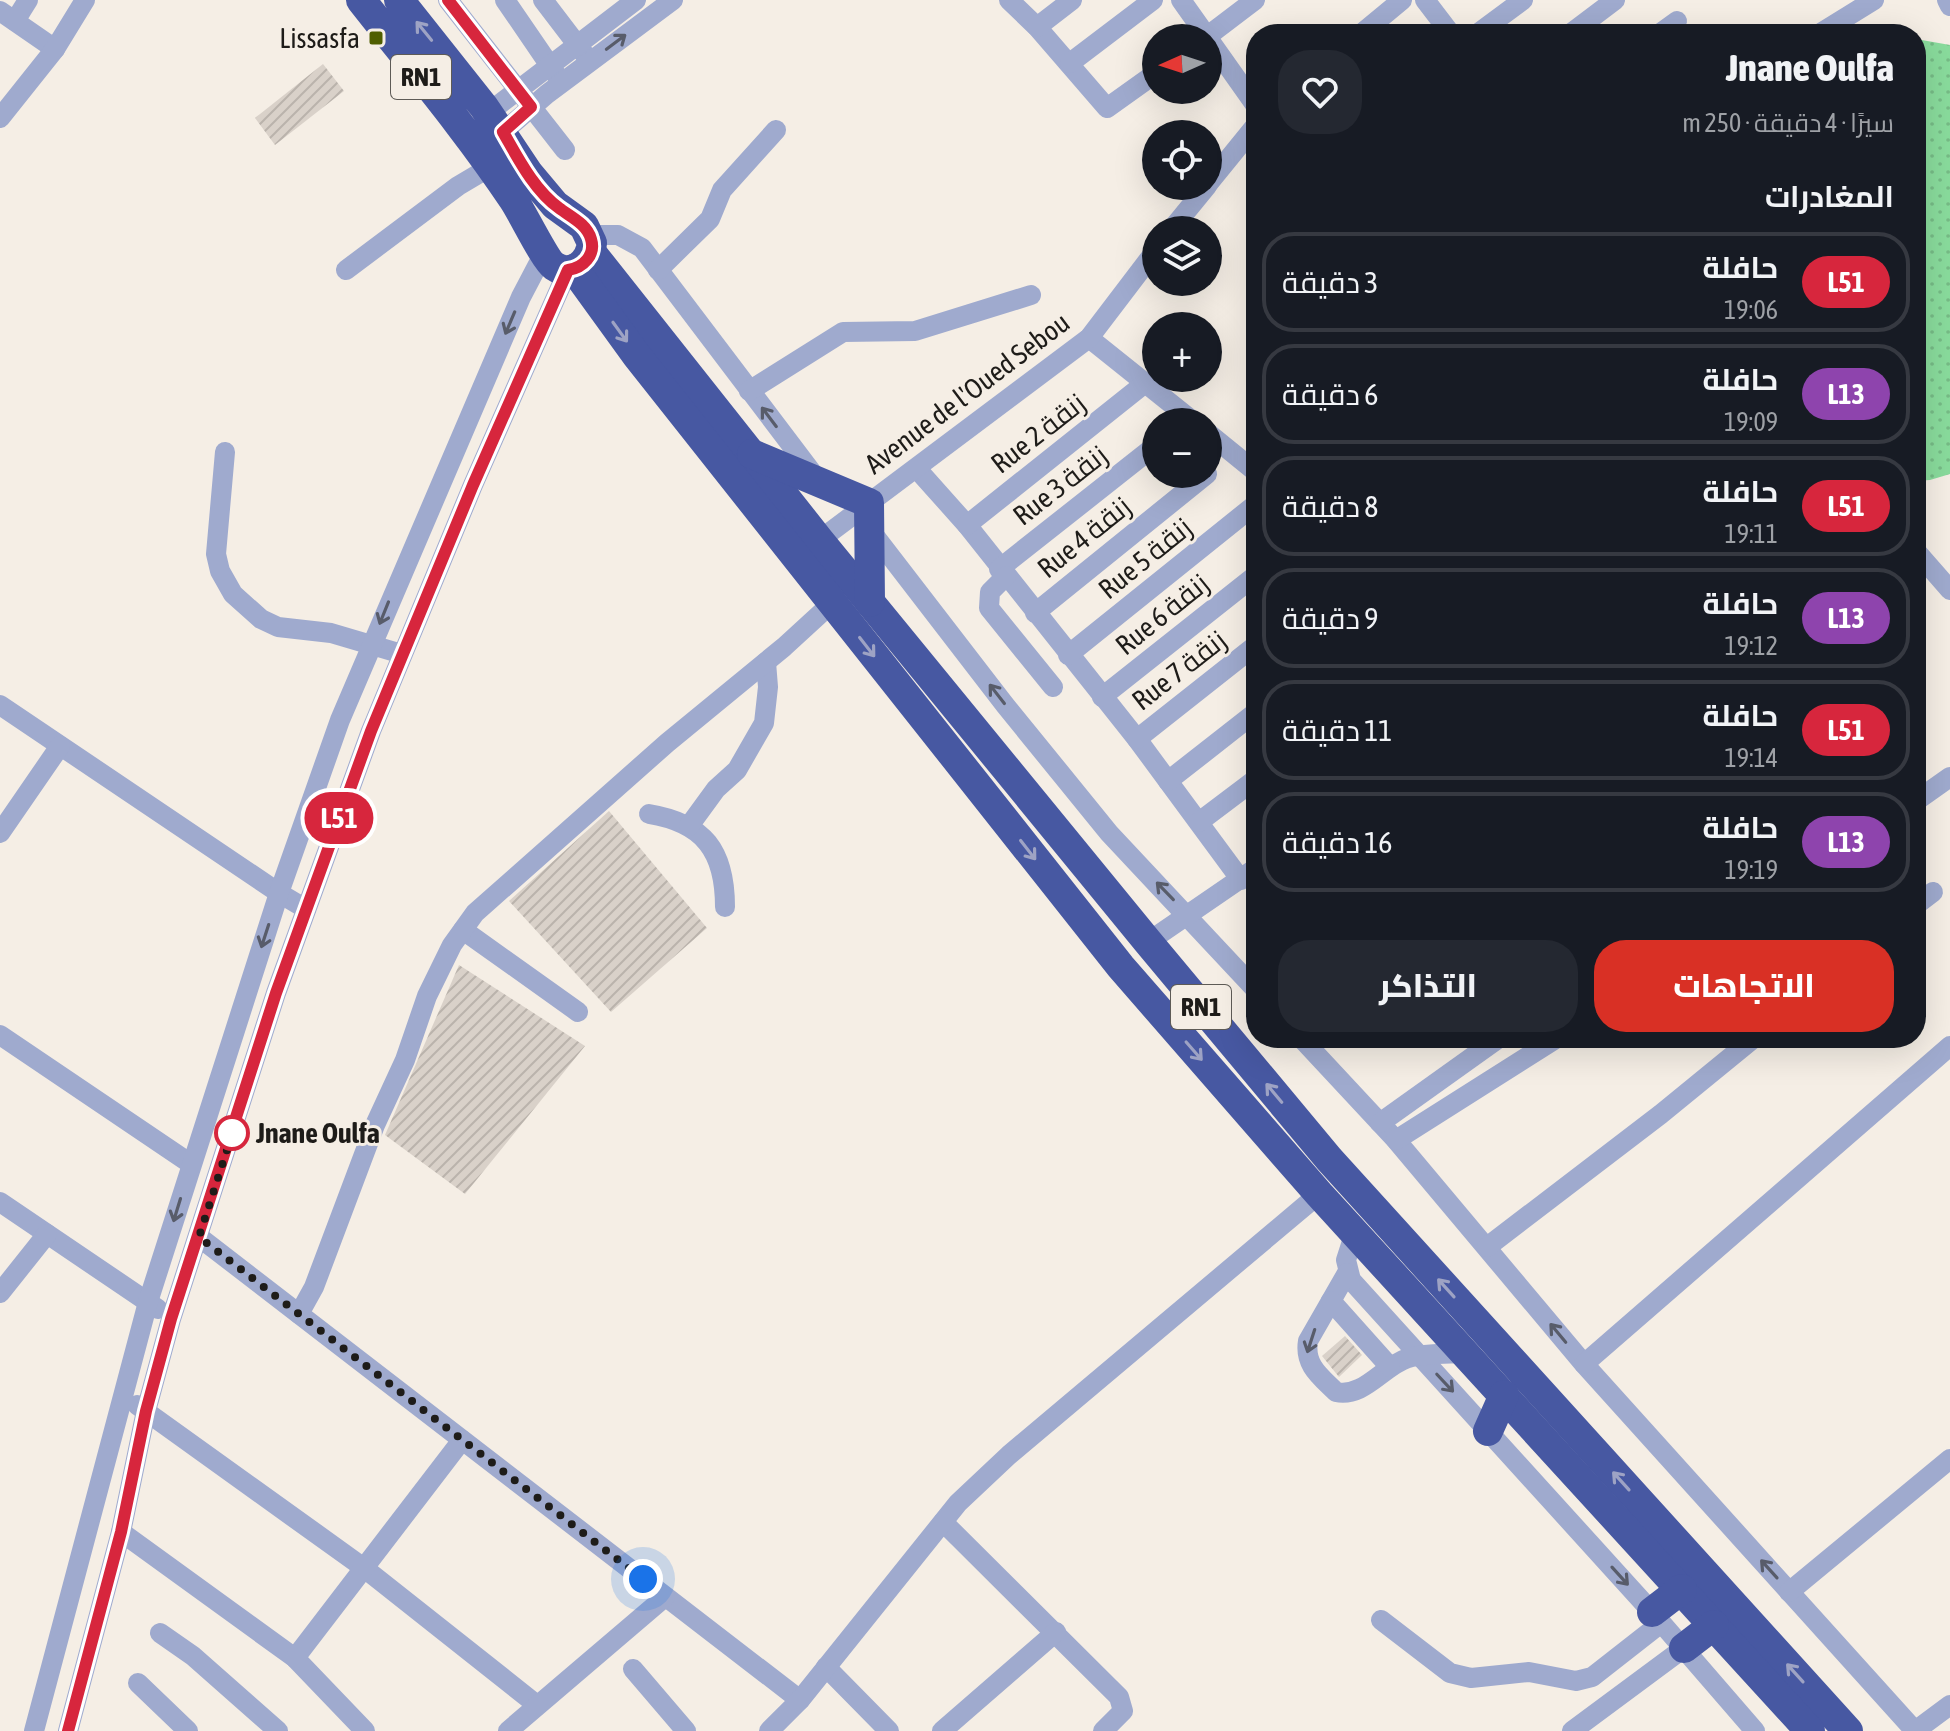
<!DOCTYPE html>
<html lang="ar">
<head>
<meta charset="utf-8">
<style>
	body { margin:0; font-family:"Asap Condensed",Cairo,sans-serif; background:#242831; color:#f1f3f6; direction:rtl; height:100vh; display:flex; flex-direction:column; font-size:30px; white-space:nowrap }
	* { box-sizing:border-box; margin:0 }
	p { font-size:26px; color:#9ea1a6 }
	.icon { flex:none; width:44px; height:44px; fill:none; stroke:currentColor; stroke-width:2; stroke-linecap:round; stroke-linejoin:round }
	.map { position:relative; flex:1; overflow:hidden; direction:ltr }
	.panel { position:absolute; left:1246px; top:24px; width:680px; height:1024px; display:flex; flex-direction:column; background:#171b24; border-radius:32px; box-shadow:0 8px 32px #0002; direction:rtl }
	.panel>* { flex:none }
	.badge { padding:0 16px; border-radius:26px; font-size:28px; line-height:52px }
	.needle { width:52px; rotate:267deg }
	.controls { position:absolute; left:1142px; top:24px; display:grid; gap:16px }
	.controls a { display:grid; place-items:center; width:80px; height:80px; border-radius:50%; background:#171b24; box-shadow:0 8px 32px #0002; font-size:40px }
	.you { position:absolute; width:40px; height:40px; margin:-20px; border:6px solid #fff; border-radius:50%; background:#1a73e8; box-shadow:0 0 0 12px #1a73e833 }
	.map>.badge { position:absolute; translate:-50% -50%; box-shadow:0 0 0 4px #fff }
	h2 { padding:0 32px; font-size:30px; line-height:72px }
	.round { display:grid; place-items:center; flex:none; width:84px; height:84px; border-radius:32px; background:#242831 }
	.headline { display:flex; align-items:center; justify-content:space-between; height:136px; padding:0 32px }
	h1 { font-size:38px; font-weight:800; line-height:60px }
	.cta { display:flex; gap:16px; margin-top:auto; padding:16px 32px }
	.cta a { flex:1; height:92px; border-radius:32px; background:#d93025; color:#fff; font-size:32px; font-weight:800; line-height:92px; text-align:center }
	.cta a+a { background:#242831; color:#f1f3f6 }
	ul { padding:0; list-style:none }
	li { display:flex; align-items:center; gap:24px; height:100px; margin:0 16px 12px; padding:0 16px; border:4px solid #363941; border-radius:32px }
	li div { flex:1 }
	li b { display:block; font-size:30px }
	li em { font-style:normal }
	li .badge { min-width:88px; font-weight:700; text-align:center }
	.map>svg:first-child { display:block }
</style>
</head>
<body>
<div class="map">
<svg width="1950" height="1731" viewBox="0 0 1950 1731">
	<defs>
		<pattern id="grass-dots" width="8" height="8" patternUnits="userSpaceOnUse" patternTransform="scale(2)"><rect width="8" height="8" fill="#89db9c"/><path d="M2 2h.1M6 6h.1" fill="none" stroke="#76bb86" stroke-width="1.8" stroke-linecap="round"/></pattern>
		<pattern id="building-hatch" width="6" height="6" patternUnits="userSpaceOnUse" patternTransform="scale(2)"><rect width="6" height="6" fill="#d9d1c9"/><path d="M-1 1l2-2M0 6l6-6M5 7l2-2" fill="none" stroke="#bab3ac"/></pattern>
	</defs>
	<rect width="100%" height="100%" fill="#f5eee5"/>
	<path fill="url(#grass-dots)" d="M1916,39l34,6v429l-20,6 -14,1z"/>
	<g fill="url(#building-hatch)">
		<path d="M323,64l21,27 -69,54 -20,-27z"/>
		<path d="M609,811l98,117 -96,84 -102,-111z"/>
		<path d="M459,965l126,81 -120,148 -80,-59z"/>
		<path d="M1345,1336l17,19 -23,22 -17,-21z"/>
	</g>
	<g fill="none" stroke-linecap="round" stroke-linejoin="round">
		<g stroke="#9faace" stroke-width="20">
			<path d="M448,0l117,150"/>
			<path d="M505,0l52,76"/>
			<path d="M543,0l42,55"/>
			<path d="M1009,0l28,27 70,81 49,-35"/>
			<path d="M1181,0l75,106"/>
			<path d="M1425,0l26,34"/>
			<path d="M1947,0l3,6"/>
			<path d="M0,11l55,38"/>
			<path d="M15,21l13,-21"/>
			<path d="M1037,27l35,-27"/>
			<path d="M1361,34l41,-34"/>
			<path d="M1477,34l46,-34"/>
			<path d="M1570,34l45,-34"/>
			<path d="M1659,34l18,-13"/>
			<path d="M1819,34l55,-34"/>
			<path d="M1205,38l50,-38"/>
			<path d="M1070,63l83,-63"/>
			<path d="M488,113l148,-113"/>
			<path d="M0,118l55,-69 30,-49"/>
			<path d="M503,132l44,-38 126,-94"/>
			<path d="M1208,184l48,-59"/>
			<path d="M1171,230l36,-44"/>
			<path d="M590,235h28l24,13 175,231"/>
			<path d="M346,270l112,-84 32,-19"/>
			<path d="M658,270l52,-51 12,-29 54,-60"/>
			<path d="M1089,338l105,84"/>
			<path d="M749,391l94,-59 72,-1 116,-36"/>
			<path d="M1208,433l48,39"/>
			<path d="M225,452l-9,102 4,17 13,23 28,25 17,8 53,6 71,21"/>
			<path d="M917,469l50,56 170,214 104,141"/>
			<path d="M967,525l177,-141"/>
			<path d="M871,531l134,174 104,128 147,157"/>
			<path d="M809,548l280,-210 67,-88"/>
			<path d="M1916,551l34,39"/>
			<path d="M999,569l157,-124"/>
			<path d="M1006,576l-16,16 -1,16 64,79"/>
			<path d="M1035,613l172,-139"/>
			<path d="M1068,655l188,-151"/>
			<path d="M1102,697l154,-122"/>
			<path d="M0,705l279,188 27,16"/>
			<path d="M1137,739l119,-94"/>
			<path d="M1168,781l88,-69"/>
			<path d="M1916,801l34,-24"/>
			<path d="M649,814c55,9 76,37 76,93"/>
			<path d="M1199,822l57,-43"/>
			<path d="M689,826l27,-37 21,-19 27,-47 4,-36 -2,-25"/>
			<path d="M0,833l60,-87"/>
			<path d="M1916,905l17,-13"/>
			<path d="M463,930l115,82"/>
			<path d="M1148,942l108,-74"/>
			<path d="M0,1035l191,129"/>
			<path d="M1301,1038l95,102 188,224 331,367 35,-26"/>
			<path d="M1380,1123l119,-85"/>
			<path d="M1396,1140l161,-102"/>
			<path d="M0,1202l158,107"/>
			<path d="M1355,1232l-9,28 5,20 301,332 103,119"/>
			<path d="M199,1237l601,463"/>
			<path d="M1487,1247l174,-133 93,-76"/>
			<path d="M1347,1273l-39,68c-4,24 12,35 28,51 28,6 47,-26 72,-34 18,-5 39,-4 57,-5"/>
			<path d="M0,1293l47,-59"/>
			<path d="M1331,1301l59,66"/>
			<path d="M299,1314l15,-27 61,-162 30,-65 22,-64 25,-51 23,-32 192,-170 117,-96 48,-44"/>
			<path d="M1584,1364l366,-318"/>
			<path d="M137,1405l227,163 173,137"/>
			<path d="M943,1522l176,175 4,14 -20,20"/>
			<path d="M121,1532l174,126 70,73"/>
			<path d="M1789,1592l161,-133"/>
			<path d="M1381,1620l69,53 21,5 58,-6 47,9 16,-4 69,-54"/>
			<path d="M160,1633l33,23 85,75"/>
			<path d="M295,1658l167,-218"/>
			<path d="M826,1667l63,64"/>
			<path d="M633,1669l53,62"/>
			<path d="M138,1683l50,48"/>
			<path d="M34,1731l114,-429 131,-409 61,-173 181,-423 23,-44"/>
			<path d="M68,1731l53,-199 25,-121 25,-92 105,-326 95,-262 102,-246 95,-215"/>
			<path d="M508,1731l157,-134"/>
			<path d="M769,1731l31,-31 158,-197 51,-48 310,-261"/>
			<path d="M942,1731l114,-99"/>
			<path d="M1572,1731l112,-83"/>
		</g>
		<g stroke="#4758a2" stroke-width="30">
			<path d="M361,0c51,65 106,130 152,199 9,13 32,61 41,67 19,13 36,-5 38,-23l-8,-17 -29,-21 -26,-31 -45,-67 -85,-107"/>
			<path d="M591,252l228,288 329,402 181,217 519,572"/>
			<path d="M574,269l63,87 484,611 198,227 491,537"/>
			<path d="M752,454l117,49 1,99"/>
			<path d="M1488,1431l16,-36"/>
			<path d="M1652,1612l30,-23"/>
			<path d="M1684,1648l30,-23"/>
		</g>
	</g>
	<defs><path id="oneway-shaft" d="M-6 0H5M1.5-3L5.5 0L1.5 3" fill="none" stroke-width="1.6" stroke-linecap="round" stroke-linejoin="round" transform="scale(2)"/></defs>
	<g stroke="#9ea3c4">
		<use href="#oneway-shaft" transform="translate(424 31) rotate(-129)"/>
		<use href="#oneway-shaft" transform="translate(620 332) rotate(54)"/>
		<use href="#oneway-shaft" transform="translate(867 647) rotate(52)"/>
		<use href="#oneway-shaft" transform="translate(1028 850) rotate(52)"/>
		<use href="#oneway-shaft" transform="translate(1194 1051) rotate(49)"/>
		<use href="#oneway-shaft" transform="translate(1274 1093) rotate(-130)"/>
		<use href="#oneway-shaft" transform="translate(1446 1288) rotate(-132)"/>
		<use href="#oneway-shaft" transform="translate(1621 1481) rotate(-132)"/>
		<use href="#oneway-shaft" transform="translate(1795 1673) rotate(-132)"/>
	</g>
	<g stroke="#585c6a">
		<use href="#oneway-shaft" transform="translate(616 42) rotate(-37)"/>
		<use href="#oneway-shaft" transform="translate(510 323) rotate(113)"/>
		<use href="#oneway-shaft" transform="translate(769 417) rotate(-127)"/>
		<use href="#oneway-shaft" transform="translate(384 613) rotate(112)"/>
		<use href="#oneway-shaft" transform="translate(997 694) rotate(-128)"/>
		<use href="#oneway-shaft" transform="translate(1165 891) rotate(-134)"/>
		<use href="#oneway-shaft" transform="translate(265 936) rotate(108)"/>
		<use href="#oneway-shaft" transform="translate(177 1210) rotate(107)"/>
		<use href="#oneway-shaft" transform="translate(1558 1333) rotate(-130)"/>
		<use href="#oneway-shaft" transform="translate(1311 1341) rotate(108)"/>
		<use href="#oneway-shaft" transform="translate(1445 1383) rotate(47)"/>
		<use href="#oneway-shaft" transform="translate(1769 1569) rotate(-132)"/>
		<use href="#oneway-shaft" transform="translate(1620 1576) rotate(48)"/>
	</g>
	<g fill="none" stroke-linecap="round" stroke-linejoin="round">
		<defs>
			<path id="line" d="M68,1731l53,-199 25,-121 25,-92 105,-326 95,-262 102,-246 95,-215c15,-2 28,-15 23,-31 -4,-15 -20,-22 -32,-31 -25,-18 -41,-50 -56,-76l28,-25 -83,-107"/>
		</defs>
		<use href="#line" stroke="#fff" stroke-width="18"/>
		<use href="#line" stroke="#d7263d" stroke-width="12"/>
		<path stroke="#1e1c19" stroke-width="8" stroke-dasharray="0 14.4" d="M232,1133l2,-5 -35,109 444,342"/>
	</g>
	<rect fill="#4f5e00" stroke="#f5eee5" stroke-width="3" x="368" y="30" width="16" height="16" rx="4"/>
	<circle fill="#fff" stroke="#d7263d" stroke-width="4" cx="232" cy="1133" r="16"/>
	<g text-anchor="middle" stroke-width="6" stroke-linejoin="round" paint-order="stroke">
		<g fill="#f5eee5" stroke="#5e5b56" stroke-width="2">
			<rect x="391" y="55" width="60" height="44" rx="6"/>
			<rect x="1171" y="985" width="60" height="44" rx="6"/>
		</g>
		<g font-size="26" font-weight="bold" fill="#1e1c19">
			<text x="421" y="86">RN1</text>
			<text x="1201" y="1016">RN1</text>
		</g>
		<g font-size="28" fill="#1e1c19" stroke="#f5eee5" text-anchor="end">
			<text x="360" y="48">Lissasfa</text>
		</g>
		<g font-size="28" fill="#1e1c19" stroke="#f5eee5">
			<text transform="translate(967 393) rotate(-37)" y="10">Avenue de l'Oued Sebou</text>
			<text transform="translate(1038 433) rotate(-38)" y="10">Rue 2 زنقة</text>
			<text transform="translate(1060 485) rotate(-38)" y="10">Rue 3 زنقة</text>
			<text transform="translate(1084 537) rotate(-39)" y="10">Rue 4 زنقة</text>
			<text transform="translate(1145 558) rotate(-39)" y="10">Rue 5 زنقة</text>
			<text transform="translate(1162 614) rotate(-39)" y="10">Rue 6 زنقة</text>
			<text transform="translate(1179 670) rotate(-38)" y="10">Rue 7 زنقة</text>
		</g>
		<g font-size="28" font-weight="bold" fill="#1e1c19" stroke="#f5eee5" text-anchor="start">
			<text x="256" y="1143">Jnane Oulfa</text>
		</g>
	</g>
</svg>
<div class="controls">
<a><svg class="needle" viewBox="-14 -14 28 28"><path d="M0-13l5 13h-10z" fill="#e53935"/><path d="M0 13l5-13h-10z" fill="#9ea1a6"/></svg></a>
<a><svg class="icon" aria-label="locate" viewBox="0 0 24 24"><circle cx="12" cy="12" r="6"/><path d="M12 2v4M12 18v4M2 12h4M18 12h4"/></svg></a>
<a><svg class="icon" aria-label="layers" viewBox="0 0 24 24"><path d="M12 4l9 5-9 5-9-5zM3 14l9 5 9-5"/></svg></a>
<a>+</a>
<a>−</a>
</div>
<div class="you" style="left:643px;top:1579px"></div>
<b class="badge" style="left:339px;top:818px;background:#d7263d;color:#fff">L51</b>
<section class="panel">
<div class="headline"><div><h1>Jnane Oulfa</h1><p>سيرًا · 4 دقيقة · 250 m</p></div><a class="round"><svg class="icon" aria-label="heart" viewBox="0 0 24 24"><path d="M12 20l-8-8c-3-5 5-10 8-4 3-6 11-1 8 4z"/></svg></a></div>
<h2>المغادرات</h2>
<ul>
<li><span class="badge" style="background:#d7263d;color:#fff">L51</span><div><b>حافلة</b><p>19:06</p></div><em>3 دقيقة</em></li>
<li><span class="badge" style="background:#8e44ad;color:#fff">L13</span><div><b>حافلة</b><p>19:09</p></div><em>6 دقيقة</em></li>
<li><span class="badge" style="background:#d7263d;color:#fff">L51</span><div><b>حافلة</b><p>19:11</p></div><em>8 دقيقة</em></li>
<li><span class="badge" style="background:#8e44ad;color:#fff">L13</span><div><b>حافلة</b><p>19:12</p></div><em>9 دقيقة</em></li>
<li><span class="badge" style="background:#d7263d;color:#fff">L51</span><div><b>حافلة</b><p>19:14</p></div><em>11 دقيقة</em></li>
<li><span class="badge" style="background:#8e44ad;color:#fff">L13</span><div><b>حافلة</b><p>19:19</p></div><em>16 دقيقة</em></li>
</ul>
<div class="cta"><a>الاتجاهات</a><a>التذاكر</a></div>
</section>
</div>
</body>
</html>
